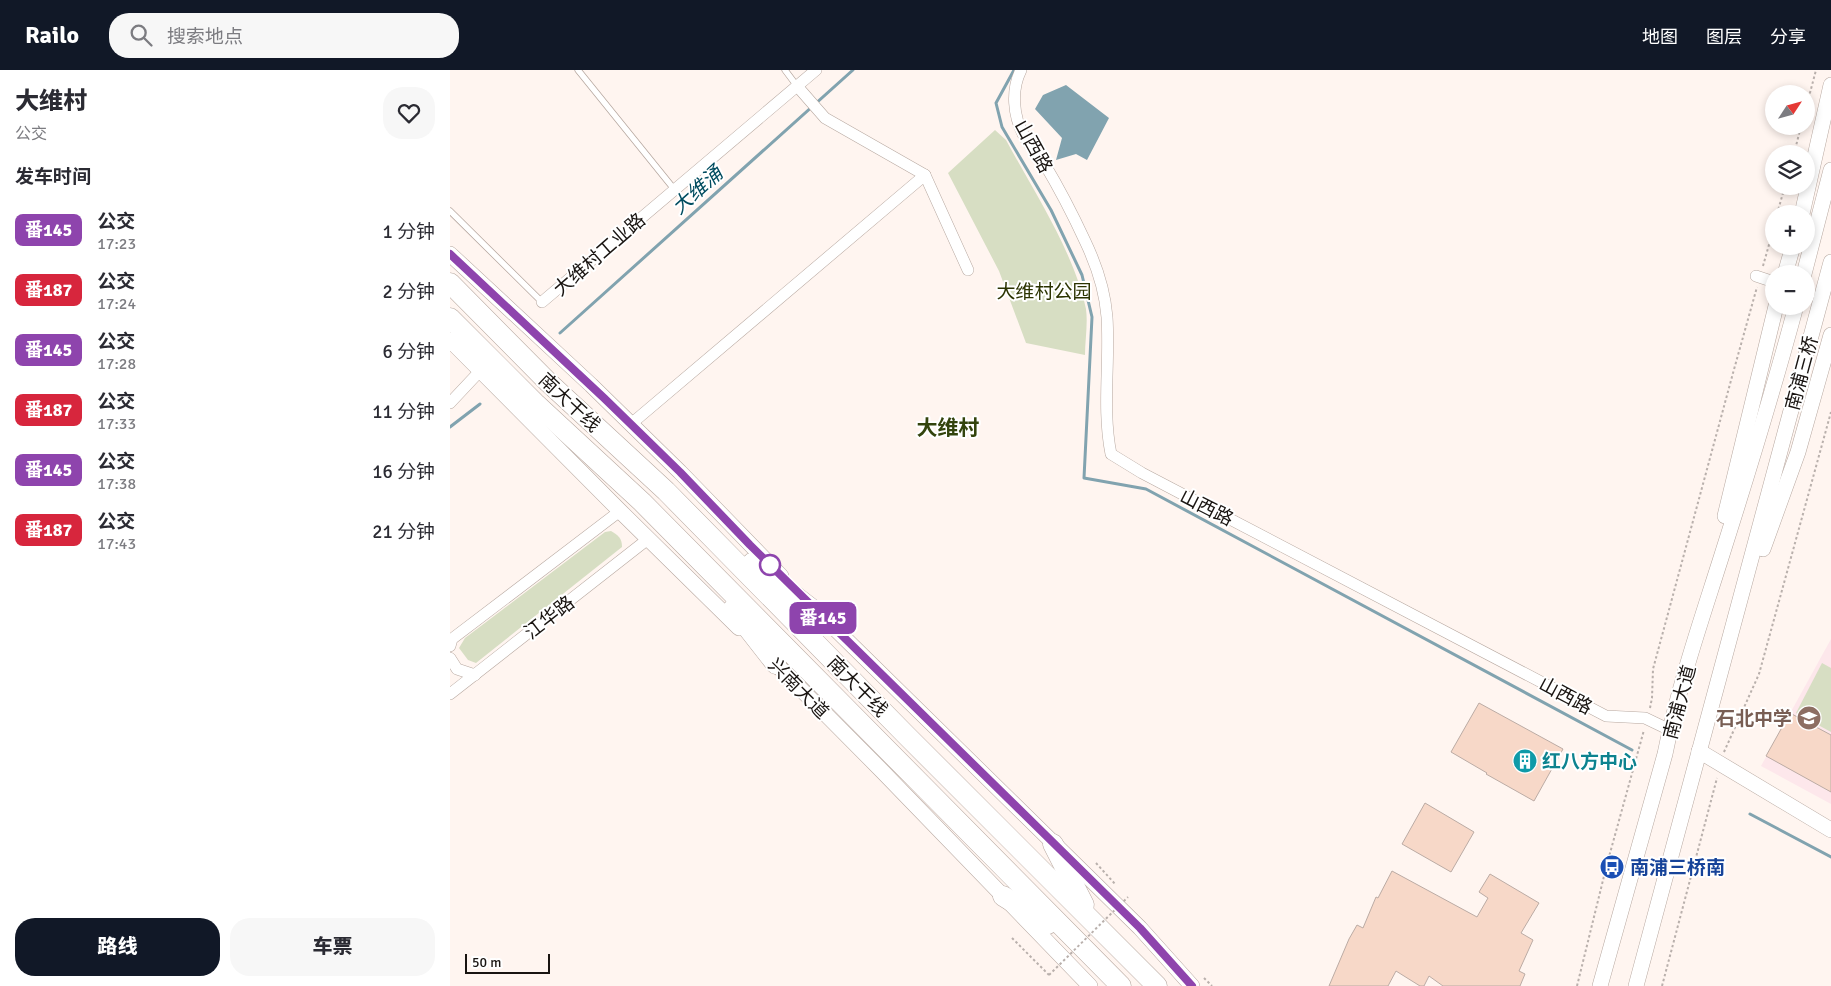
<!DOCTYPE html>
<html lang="zh">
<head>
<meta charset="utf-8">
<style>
	body { margin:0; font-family:Signika,"Noto Sans SC",sans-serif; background:#f7f7f7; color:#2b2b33; height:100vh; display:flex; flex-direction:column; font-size:19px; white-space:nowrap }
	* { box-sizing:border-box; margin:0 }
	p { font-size:16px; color:#7c7c81 }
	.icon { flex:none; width:28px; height:28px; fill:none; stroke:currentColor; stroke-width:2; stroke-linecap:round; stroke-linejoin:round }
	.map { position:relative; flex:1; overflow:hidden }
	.panel { display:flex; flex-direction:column; background:#fff; width:450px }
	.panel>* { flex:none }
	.badge { padding:0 10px; border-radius:8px; font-size:18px; line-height:32px }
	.needle { width:32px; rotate:54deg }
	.tools { position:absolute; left:1315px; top:15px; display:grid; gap:10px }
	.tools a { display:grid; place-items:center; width:50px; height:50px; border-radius:50%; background:#fff; box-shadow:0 2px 8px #0003; font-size:25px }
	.scale { position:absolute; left:15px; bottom:12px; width:85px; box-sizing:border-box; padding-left:5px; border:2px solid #191411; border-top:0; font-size:14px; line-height:18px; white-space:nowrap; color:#191411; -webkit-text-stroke:4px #fff; paint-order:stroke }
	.map>.badge { position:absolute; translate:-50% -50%; box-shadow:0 0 0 2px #fff }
	h2 { padding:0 15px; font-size:19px; line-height:45px }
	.round { display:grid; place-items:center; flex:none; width:52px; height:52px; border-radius:20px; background:#f7f7f7 }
	.overview { display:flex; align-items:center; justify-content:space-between; height:85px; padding:0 15px }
	h1 { font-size:24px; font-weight:800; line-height:38px }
	.button { display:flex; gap:10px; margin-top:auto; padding:10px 15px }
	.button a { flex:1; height:58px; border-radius:20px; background:#111827; color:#fff; font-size:20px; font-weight:800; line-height:58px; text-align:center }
	.button a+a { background:#f7f7f7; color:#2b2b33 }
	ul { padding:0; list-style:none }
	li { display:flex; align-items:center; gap:15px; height:60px; padding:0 15px }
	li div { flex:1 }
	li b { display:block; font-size:19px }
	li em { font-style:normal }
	li .badge { min-width:55px; font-weight:700; text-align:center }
	header { display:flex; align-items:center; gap:30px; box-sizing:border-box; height:70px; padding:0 25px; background:#111827; color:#fff }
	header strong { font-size:24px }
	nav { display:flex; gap:28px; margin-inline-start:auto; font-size:18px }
	.search { width:350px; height:45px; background:#f7f7f7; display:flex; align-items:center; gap:12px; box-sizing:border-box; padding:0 18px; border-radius:20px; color:#7c7c81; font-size:19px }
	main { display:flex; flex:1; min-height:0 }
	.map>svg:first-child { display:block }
</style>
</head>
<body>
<header>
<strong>Railo</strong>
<div class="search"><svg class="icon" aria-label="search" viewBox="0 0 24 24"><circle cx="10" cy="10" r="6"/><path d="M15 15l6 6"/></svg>搜索地点</div>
<nav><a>地图</a><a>图层</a><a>分享</a></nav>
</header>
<main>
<section class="panel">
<div class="overview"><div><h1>大维村</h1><p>公交</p></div><a class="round"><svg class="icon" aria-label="heart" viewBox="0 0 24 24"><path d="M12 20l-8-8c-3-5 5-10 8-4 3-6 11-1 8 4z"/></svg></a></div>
<h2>发车时间</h2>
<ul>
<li><span class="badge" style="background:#8e44ad;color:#fff">番145</span><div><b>公交</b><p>17:23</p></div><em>1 分钟</em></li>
<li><span class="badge" style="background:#d7263d;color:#fff">番187</span><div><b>公交</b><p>17:24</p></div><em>2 分钟</em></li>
<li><span class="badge" style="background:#8e44ad;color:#fff">番145</span><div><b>公交</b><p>17:28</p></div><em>6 分钟</em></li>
<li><span class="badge" style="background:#d7263d;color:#fff">番187</span><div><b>公交</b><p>17:33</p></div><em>11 分钟</em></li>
<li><span class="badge" style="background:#8e44ad;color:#fff">番145</span><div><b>公交</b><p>17:38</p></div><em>16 分钟</em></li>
<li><span class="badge" style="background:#d7263d;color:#fff">番187</span><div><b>公交</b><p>17:43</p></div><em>21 分钟</em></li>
</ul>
<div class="button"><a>路线</a><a>车票</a></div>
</section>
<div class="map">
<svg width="1381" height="916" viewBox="0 0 1381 916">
	<rect width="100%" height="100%" fill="#fff5f0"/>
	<path fill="#fde7eb" d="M1381,569v165l-70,-38z"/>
	<g fill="#d7dec3">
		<path d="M545,60l11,10c28,52 68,112 80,169 2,15 -1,32 -1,46l-59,-12 -27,-72 -51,-98z"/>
		<path d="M161,461c7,4 11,7 11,16l-146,116 -8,-3 -9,-12 6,-10 140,-106z"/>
		<path d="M1372,593l9,5v64l-35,-19z"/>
	</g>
	<path fill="#81a3af" d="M616,15l43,33 -22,42 -11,-6 -20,6 6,-22 -27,-29 8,-14z"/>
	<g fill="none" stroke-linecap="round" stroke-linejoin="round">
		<g stroke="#81a3af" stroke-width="3">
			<path d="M564,0l-18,33 6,24 49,83 31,65 10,42 -8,161 62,11 486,261"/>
			<path d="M110,263l293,-263"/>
			<path d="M0,357l30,-23"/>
			<path d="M1300,744l81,43"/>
		</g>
	</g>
	<g fill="#f7d8c8" stroke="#bbaba4">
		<path d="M1029,633l84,46 -29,52 -48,-27 1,-1 -36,-21z"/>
		<path d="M1340,643l41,22v57l-65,-36z"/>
		<path d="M975,733l49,29 -23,40 -49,-28z"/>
		<path d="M942,801l85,46 11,-19 -9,-6 11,-18 49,29 -18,30 12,7 -14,31 6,3 -5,12h-77l-14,-10 -5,10h-4l-24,-15 -8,15h-59l20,-47 8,-14 6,3 13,-31 2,1z"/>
	</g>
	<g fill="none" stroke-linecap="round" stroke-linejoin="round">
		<defs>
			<g id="lane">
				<path d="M128,0l96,119"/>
				<path d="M335,0l12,16"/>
				<path d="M0,141l92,91"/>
			</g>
			<g id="street">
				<path d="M571,0c-10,20 -8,46 3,66 5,10 14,18 20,27 15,25 29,52 41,78 11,23 20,50 22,76 3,46 -5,92 4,137l31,19 464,243 39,2 25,12"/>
				<path d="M347,16l28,32 100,57 43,95"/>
				<path d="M1306,206l18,6"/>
				<path d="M92,232l274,-232"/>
				<path d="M0,333l30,-32"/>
				<path d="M181,354l294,-249"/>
				<path d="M0,576l2,-7 168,-128"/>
				<path d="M0,588l7,11 18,6"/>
				<path d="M0,624l198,-155"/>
			</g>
			<g id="secondary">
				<path d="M1352,144l29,-129"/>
				<path d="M0,184l141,131 89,87 101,104"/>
				<path d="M1335,204l8,-28"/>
				<path d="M1354,204l27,-104"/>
				<path d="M0,270l170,171 119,117"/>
				<path d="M1275,446l51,-210"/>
				<path d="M1313,479l35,-97 33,-117"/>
				<path d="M369,543l321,315 52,58"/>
				<path d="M320,588l113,114 207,214"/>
				<path d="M1249,681l132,79"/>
				<path d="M1150,916l65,-232c13,-66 35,-130 55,-193 27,-85 53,-169 76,-255"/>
				<path d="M1186,916l195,-724"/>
			</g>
			<g id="highway">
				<path d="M0,213l98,99 118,109 240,244 251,251"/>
				<path d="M0,248l85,85 107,99 479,484"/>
				<path d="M302,493l74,57"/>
				<path d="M283,539l43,55"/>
				<path d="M603,774l31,61"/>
				<path d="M553,826l45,28"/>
			</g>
		</defs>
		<use href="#lane" stroke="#b7a8a0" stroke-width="7"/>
		<use href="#street" stroke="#b7a8a0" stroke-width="12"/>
		<use href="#secondary" stroke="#b7a8a0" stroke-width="16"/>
		<use href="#highway" stroke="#b7a8a0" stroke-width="21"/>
		<g stroke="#b9b0ac" stroke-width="2" stroke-dasharray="2.5 2.5" stroke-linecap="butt">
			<path d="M1356,38l10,-38"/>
			<path d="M1344,84l7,-28"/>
			<path d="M1327,144l8,-28"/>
			<path d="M1313,196l11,-39"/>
			<path d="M1200,638l2,-10 1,-29 80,-296 24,-86"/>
			<path d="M1274,682l35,-78 72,-262"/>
			<path d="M646,793l20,22"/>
			<path d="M562,868l37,37"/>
			<path d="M754,908l8,8"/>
			<path d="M1127,916l30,-122 37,-134"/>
			<path d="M1212,916l55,-208"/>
		</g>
		<use href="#lane" stroke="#fff" stroke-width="5.5"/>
		<use href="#street" stroke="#fff" stroke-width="11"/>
		<use href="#secondary" stroke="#fff" stroke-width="15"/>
		<use href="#highway" stroke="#fff" stroke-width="20"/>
		<path stroke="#b9b0ac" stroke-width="2" stroke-dasharray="2.5 2.5" stroke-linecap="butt" d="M599,905l79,-78"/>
	</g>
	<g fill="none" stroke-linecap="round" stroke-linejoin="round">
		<defs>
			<path id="line" d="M0,184l154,144 76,74 70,73 390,383 52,58"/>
		</defs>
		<use href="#line" stroke="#fff" stroke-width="11"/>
		<use href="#line" stroke="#8e44ad" stroke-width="8"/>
	</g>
	<defs>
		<symbol id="school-disc" viewBox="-11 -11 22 22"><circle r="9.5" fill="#8d6e63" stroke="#fff"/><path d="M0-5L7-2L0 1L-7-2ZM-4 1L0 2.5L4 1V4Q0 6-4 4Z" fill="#fff"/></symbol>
		<symbol id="building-disc" viewBox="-11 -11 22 22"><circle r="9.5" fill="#0f9aa8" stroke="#fff"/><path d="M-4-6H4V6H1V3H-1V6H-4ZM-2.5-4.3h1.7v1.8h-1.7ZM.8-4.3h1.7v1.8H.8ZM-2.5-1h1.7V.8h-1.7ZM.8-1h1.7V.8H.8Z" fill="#fff"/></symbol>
		<symbol id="bus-disc" viewBox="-11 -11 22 22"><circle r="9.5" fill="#1a4fb4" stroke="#fff"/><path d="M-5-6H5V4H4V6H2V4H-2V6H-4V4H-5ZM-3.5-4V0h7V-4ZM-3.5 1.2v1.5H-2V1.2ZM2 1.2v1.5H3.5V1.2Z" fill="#fff"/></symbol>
	</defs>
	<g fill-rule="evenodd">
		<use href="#school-disc" x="1345" y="634" width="28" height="28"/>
		<use href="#building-disc" x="1061" y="677" width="28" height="28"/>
		<use href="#bus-disc" x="1148" y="783" width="28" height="28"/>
	</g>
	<circle fill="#fff" stroke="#8e44ad" stroke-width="2.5" cx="320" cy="495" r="10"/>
	<g text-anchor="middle" stroke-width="4" stroke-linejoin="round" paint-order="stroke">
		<g font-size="19" fill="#191411" stroke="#fff">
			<text transform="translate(584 76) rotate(61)" y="7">山西路</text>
			<text transform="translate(149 184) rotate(-41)" y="7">大维村工业路</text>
			<text transform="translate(1351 303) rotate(-75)" y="7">南浦三桥</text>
			<text transform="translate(120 332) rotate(43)" y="7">南大干线</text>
			<text transform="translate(757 437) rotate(27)" y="7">山西路</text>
			<text transform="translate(99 547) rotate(-38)" y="7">江华路</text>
			<text transform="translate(408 616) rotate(45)" y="7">南大干线</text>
			<text transform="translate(349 618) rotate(45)" y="7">兴南大道</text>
			<text transform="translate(1116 625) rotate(28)" y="7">山西路</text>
			<text transform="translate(1229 632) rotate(-75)" y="7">南浦大道</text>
		</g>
		<g font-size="19" fill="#2b3300" stroke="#fff">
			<text x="594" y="228">大维村公园</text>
		</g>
		<g font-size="19" font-weight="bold" fill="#785e54" stroke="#fff" text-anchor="end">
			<text x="1342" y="655">石北中学</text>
		</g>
		<g font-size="19" font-weight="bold" fill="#0d838f" stroke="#fff" text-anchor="start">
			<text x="1092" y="698">红八方中心</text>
		</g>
		<g font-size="19" font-weight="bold" fill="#164399" stroke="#fff" text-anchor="start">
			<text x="1180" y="804">南浦三桥南</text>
		</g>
		<g font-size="20" font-style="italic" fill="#004c5f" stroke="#fff">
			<text transform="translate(247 120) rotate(-42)" y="7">大维涌</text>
		</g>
		<g font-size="21" font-weight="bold" fill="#33440d" stroke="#fff">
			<text x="498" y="365">大维村</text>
		</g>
	</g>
</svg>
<div class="tools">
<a><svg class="needle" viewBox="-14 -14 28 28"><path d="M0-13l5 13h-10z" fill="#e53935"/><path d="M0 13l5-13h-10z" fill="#7c7c81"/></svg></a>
<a><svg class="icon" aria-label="layers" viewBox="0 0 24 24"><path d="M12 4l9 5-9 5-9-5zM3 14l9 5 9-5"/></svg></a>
<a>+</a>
<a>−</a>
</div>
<div class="scale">50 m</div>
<b class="badge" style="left:373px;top:548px;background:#8e44ad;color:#fff">番145</b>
</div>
</main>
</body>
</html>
